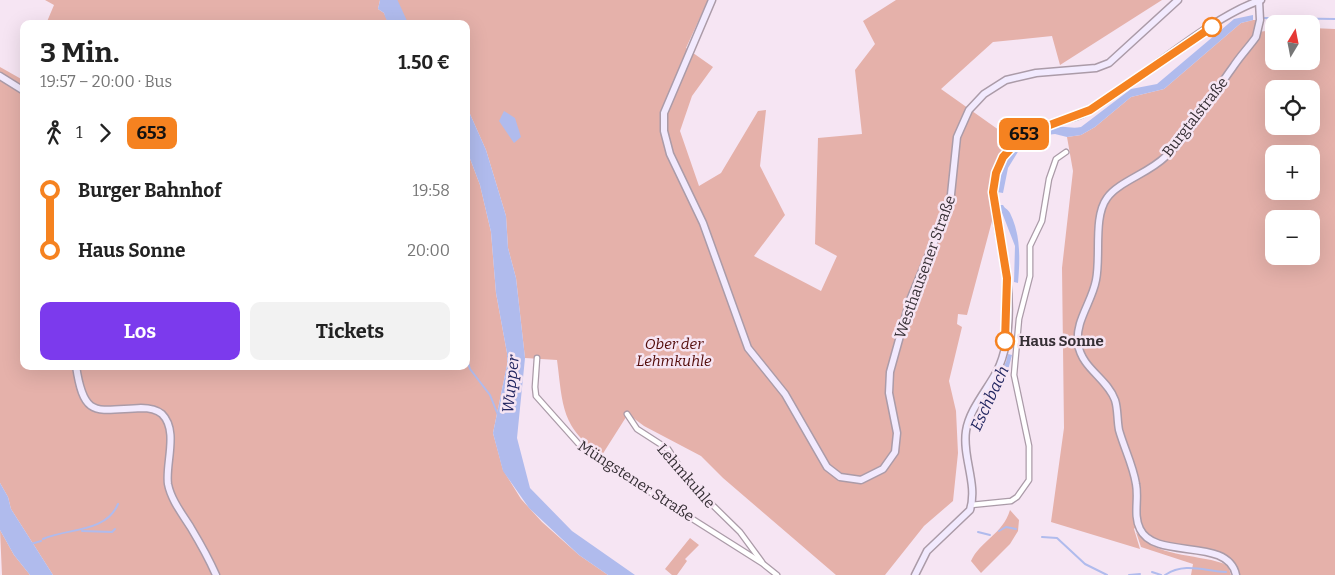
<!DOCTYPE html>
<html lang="de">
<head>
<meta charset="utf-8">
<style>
	body { margin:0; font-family:Bitter,serif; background:#f2f2f2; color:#222; height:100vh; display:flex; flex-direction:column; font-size:19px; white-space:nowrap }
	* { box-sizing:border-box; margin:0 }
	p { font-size:16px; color:#767676 }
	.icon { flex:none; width:28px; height:28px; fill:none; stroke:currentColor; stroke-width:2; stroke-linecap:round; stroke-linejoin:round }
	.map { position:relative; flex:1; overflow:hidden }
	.panel { position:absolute; left:20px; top:20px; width:450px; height:350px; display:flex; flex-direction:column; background:#fff; border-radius:10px; box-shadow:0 5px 20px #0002 }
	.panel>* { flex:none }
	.badge { padding:0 10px; border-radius:8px; font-size:18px; line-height:32px }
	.needle { width:32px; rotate:10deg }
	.fabs { position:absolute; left:1265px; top:15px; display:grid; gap:10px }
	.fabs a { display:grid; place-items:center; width:55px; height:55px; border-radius:10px; background:#fff; box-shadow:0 5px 20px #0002; font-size:25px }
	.map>.badge { position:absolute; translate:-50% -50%; box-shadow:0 0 0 2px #fff }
	.legs { display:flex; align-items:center; gap:8px; height:55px; padding:0 20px; font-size:16px }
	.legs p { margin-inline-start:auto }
	.summary { display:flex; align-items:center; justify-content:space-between; height:85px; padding:0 20px }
	h1 { font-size:28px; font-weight:700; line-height:38px }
	.primary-button { display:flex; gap:10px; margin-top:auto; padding:10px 20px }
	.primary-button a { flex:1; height:58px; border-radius:10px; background:#7c3aed; color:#fff; font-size:20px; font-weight:700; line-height:58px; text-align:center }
	.primary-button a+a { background:#f2f2f2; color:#222 }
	ul { padding:0 20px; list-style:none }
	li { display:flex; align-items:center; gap:18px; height:60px; font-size:19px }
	li i { display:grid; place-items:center; width:8px; height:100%; margin:0 6px; background:currentColor }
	li i::after { content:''; width:12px; height:12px; margin:-6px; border:4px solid; border-radius:50%; background:#fff }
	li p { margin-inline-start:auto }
	li:first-child i { background:linear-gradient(#0000 50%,currentColor 0) }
	li:last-child i { background:linear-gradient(currentColor 50%,#0000 0) }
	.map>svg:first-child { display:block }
</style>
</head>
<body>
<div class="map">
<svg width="1335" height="575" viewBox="0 0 1335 575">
	<rect width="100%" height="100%" fill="#f6e5f3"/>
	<g fill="#e5b1aa" fill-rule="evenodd">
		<path d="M45,0h335l-2,9 6,4 5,11h-343l8,-19z"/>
		<path d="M395,0h313l-22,48 27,19 -21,29 -12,35 19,55 22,-13 37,-62 8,-1 -6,56 25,49 -31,41 67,35 16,-35 -22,-12 3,-106 44,-4 -7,-64 20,-26 -12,-23 33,-21h266l-102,65 -8,-29 -59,6 -52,47 72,51c-25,27 -24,46 -18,81h-3l-25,94 -9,-1 -1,10 5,3 -13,54 7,30 2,42 -5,48 -29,25 -39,49h-49l-113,-97 -22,-22 -57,-30 -16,-12 -26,41c-41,-27 -39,-49 -45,-95l-32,-2 -9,-80 -8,-30 -2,-32 -20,-66 -20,-45v-81h-63z"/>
		<path d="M1253,20h7l-2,12 16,-2v31h37v-33l24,1v546h-99l-10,-15 -76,-21 -12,-15 -4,5 6,20 -89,-27 13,-94 -2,-160 11,-97 -6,-34 14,-2 14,-8 36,-30 33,-8 77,-66zM1274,89h37v37h-37zM1274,154h37v37h-37zM1274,219h37v37h-37z"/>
		<path d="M0,67l23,13 1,-1v287h442v-218l14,37 11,47 5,61 11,60v12l-14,68 10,37 18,29 21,23 37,33 29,20h-555l-42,-66 -3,-12 -8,-14z"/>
		<path d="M1010,510l9,10 -1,11 -8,13 -29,29 -10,-12c9,-20 32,-27 39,-51z"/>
		<path d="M0,530l14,25 16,20h-28z"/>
		<path d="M1136,532c19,25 59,22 86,31l6,3 3,9h-40l2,-11 -52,-17z"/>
		<path d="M690,538l9,7 -14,14 2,2 -10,14h-5l-7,-6z"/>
	</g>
	<g fill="#b0bbed">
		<path d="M380,0h15l8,24c-12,0 -16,1 -19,-11l-6,-4z"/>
		<path d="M1253,15v5l-12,3 -77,66 -33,8 -36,30 -14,8 -14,2 -12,-3 -16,2 -11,7 -9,7 -11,18 -5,25 -6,-1c5,-32 24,-65 61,-65 9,-1 14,2 23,0l50,-38 26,-5 77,-65z"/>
		<path d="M466,105l20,45 20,66 2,32 8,30 9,80 -8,80 13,50 42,43 63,44h-27l-29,-20 -50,-47 -26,-37 -10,-38 14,-68v-12l-11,-60 -5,-61 -11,-47 -14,-37z"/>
		<path d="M504,111l11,7 6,19 -7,6 -15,-22z"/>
		<path d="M999,205h4c2,4 5,4 7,8 11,22 10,47 8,70l-4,-1 1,-36z"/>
		<path d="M1008,354l4,1 -5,19 -20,32 -5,-2 24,-42z"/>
		<path d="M0,483l8,14 3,12 42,66h-23l-16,-20 -14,-25z"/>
	</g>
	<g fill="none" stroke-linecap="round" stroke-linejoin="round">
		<g stroke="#b0bbed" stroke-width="2">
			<path d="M1263,18l72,1"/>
			<path d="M466,357l4,12 20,26 8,20"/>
			<path d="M82,531l30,1 3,-3"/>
			<path d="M999,531l7,-4 10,2"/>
			<path d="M978,532l12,3"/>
			<path d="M1042,537l15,1 28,26 22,11"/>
			<path d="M43,539c24,-11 63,-6 75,-35"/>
			<path d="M31,544l10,-3"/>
			<path d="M1152,572l9,3"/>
			<path d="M1129,575l11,-1"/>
			<path d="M1165,575c20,-13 39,-4 61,-3"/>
		</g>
		<path stroke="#b0bbed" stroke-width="10" d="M392,0l11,24"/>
		<defs>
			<g id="street">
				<path d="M537,358l-2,29 1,9 49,55 177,112 15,12"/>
				<path d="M627,414l10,15 31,20 22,34 50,49 22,30"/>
				<path d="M971,505l40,-4 6,-4 12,-17v-34l-15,-71 5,-56 11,-43v-30l12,-25 7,-42 7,-20 10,-7"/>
			</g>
			<g id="secondary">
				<path d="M712,0l-48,113v18l6,23 33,69 45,125 37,46 42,73 13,10 21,3 22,-11 12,-17 2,-19 -8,-40 1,-21 20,-72 40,-96 7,-67 12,-27 15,-16 22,-14 30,-7 60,-5 13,-5 69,-63"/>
				<path d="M0,76l24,15"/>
				<path d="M76,366c8,53 19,44 65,42 7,0 15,1 21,6 17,17 3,50 6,70 3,16 15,31 23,44 9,15 18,31 25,47"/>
				<path d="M915,575l12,-24 43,-41c8,-26 -8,-53 -4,-79 3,-21 21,-41 31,-60 13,-26 13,-64 10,-93 -3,-40 -28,-91 0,-128 19,-24 46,-25 73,-35 13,-5 24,-14 36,-22 42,-28 98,-77 145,-93"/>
				<path d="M1236,575c-8,-39 -81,-14 -96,-46 -7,-14 -1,-30 -4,-45 -3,-19 -12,-36 -17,-54 -2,-10 -1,-21 -4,-30 -8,-22 -33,-31 -37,-56 -3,-23 14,-42 18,-64 5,-24 -3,-63 11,-82 11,-16 42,-25 58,-41 27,-26 46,-60 68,-90 7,-11 16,-20 23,-30l4,-17 -1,-19"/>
			</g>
		</defs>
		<use href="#street" stroke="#ab9ba8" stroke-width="7"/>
		<use href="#secondary" stroke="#ab9ba8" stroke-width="9"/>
		<use href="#street" stroke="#fff" stroke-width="4.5"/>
		<use href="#secondary" stroke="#f2eafe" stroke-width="6"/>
	</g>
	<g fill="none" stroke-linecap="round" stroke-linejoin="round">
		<defs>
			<path id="line-1" d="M1005,341l2,-63 -14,-86 3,-19 7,-16 20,-22 67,-25 122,-83"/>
		</defs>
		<use href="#line-1" stroke="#fff" stroke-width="11"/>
		<use href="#line-1" stroke="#f58220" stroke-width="8"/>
	</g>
	<g fill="#fff" stroke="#f58220" stroke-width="2.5">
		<circle cx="1212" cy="27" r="9"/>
		<circle cx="1005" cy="341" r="9"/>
	</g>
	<g text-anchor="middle" stroke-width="5" stroke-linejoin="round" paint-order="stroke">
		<g font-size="15" fill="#362f35" stroke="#f6e5f3">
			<text transform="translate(1195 117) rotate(-52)" y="5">Burgtalstraße</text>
			<text transform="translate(925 267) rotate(-70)" y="5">Westhausener Straße</text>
			<text transform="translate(686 476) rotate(49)" y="5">Lehmkuhle</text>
			<text transform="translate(636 481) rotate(33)" y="5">Müngstener Straße</text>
		</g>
		<g font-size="15" font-weight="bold" fill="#362f35" stroke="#f6e5f3" text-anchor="start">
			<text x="1019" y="346">Haus Sonne</text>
		</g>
		<g font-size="15" font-style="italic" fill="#530c0a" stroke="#f6e5f3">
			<text x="674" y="349">Ober der<tspan x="674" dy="17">Lehmkuhle</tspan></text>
		</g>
		<g font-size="16" font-style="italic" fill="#212560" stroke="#f6e5f3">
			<text transform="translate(510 384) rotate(-84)" y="6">Wupper</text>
			<text transform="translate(989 398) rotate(-65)" y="6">Eschbach</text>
		</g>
	</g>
</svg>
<div class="fabs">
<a><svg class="needle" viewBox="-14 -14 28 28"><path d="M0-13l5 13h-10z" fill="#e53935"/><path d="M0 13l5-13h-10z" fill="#767676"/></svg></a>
<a><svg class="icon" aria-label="locate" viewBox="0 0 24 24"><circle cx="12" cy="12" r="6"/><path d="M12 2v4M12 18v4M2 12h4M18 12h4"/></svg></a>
<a>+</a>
<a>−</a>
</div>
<b class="badge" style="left:1024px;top:134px;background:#f58220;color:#111">653</b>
<section class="panel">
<div class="summary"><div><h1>3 Min.</h1><p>19:57 – 20:00 · Bus</p></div><b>1.50 €</b></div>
<div class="legs"><svg class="icon" aria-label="walk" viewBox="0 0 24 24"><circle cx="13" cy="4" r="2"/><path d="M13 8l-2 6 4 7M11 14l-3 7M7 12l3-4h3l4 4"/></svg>1<svg class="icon" aria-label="forward" viewBox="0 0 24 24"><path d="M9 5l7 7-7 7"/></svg><b class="badge" style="background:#f58220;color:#111">653</b></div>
<ul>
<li><i style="color:#f58220"></i><b>Burger Bahnhof</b><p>19:58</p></li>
<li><i style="color:#f58220"></i><b>Haus Sonne</b><p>20:00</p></li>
</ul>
<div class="primary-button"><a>Los</a><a>Tickets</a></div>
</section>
</div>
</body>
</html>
